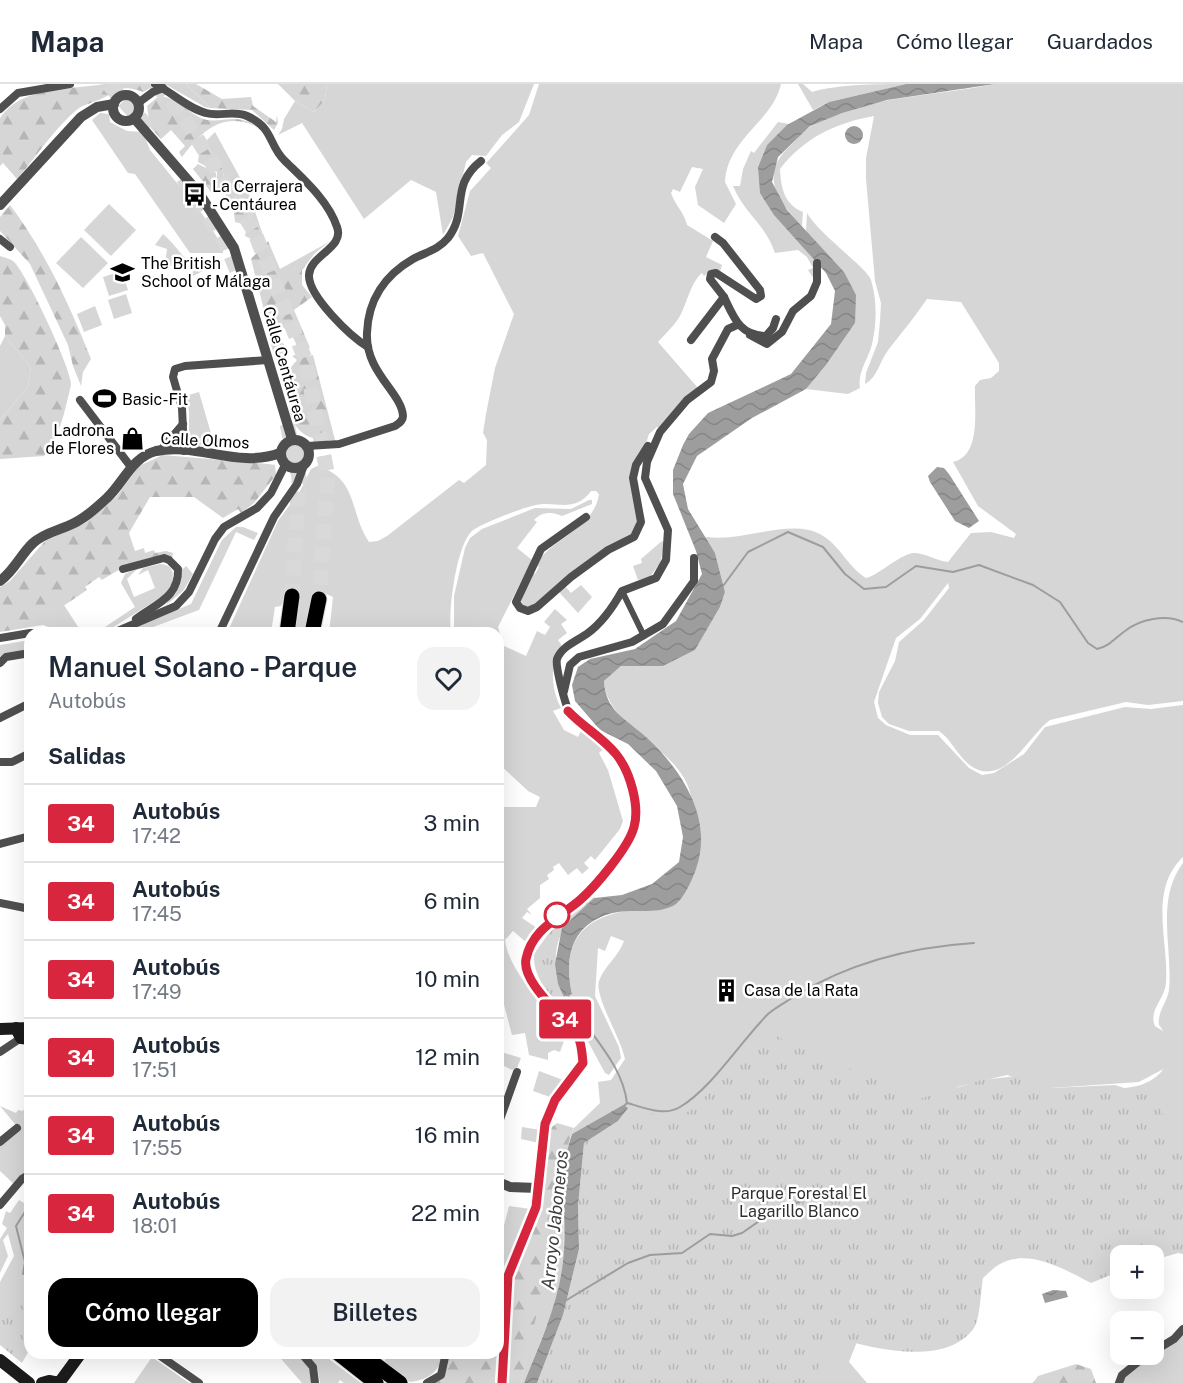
<!DOCTYPE html>
<html lang="es">
<head>
<meta charset="utf-8">
<style>
	body { margin:0; font-family:"Public Sans",sans-serif; background:#f2f2f3; color:#1f2937; height:100vh; display:flex; flex-direction:column; font-size:22px; white-space:nowrap }
	* { box-sizing:border-box; margin:0 }
	p { font-size:20px; color:#747a83 }
	.icon { flex:none; width:33px; height:33px; fill:none; stroke:currentColor; stroke-width:2; stroke-linecap:round; stroke-linejoin:round }
	.map { position:relative; flex:1; overflow:hidden }
	.side { position:absolute; left:24px; top:543px; width:480px; height:732px; display:flex; flex-direction:column; background:#fff; border-radius:18px; box-shadow:0 6px 24px #0002 }
	.side>* { flex:none }
	.badge { padding:0 12px; border-radius:4px; font-size:21px; line-height:39px }
	.controls { position:absolute; left:1110px; top:1161px; display:grid; gap:12px }
	.controls a { display:grid; place-items:center; width:54px; height:54px; border-radius:12px; background:#fff; box-shadow:0 6px 24px #0002; font-size:30px }
	.map>.badge { position:absolute; translate:-50% -50%; box-shadow:0 0 0 3px #fff }
	h2 { padding:0 24px; font-size:22px; line-height:54px }
	.round { display:grid; place-items:center; flex:none; width:63px; height:63px; border-radius:18px; background:#f2f2f3 }
	.summary { display:flex; align-items:center; justify-content:space-between; height:102px; padding:0 24px }
	h1 { font-size:28px; font-weight:600; line-height:45px }
	.cta { display:flex; gap:12px; margin-top:auto; padding:12px 24px }
	.cta a { flex:1; height:69px; border-radius:18px; background:#000; color:#fff; font-size:24px; font-weight:600; line-height:69px; text-align:center }
	.cta a+a { background:#f2f2f3; color:#1f2937 }
	ul { padding:0; list-style:none }
	li { display:flex; align-items:center; gap:18px; height:78px; padding:0 24px; border-top:2px solid #e0e1e3 }
	li div { flex:1 }
	li b { display:block; font-size:22px }
	li em { font-style:normal }
	li .badge { min-width:66px; font-weight:700; text-align:center }
	header { display:flex; align-items:center; gap:36px; box-sizing:border-box; height:84px; padding:0 30px; background:#fff; border-bottom:2px solid #e0e1e3 }
	header strong { font-size:28px }
	nav { display:flex; gap:33px; margin-inline-start:auto; font-size:21px }
	.map>svg:first-child { display:block }
</style>
</head>
<body>
<header>
<strong>Mapa</strong>
<nav><a>Mapa</a><a>Cómo llegar</a><a>Guardados</a></nav>
</header>
<div class="map">
<svg width="1183" height="1299" viewBox="0 0 1183 1299">
	<defs>
		<pattern id="forest-firs" width="22" height="20" patternUnits="userSpaceOnUse" patternTransform="scale(1.5)"><rect width="22" height="20" fill="#d6d6d6"/><path d="M5 1l3.5 6h-7zM16 11l3.5 6h-7z" fill="#b6b6b6"/></pattern>
		<pattern id="park-tufts" width="24" height="20" patternUnits="userSpaceOnUse" patternTransform="scale(1.5)"><rect width="24" height="20" fill="#d6d6d6"/><path d="M3 7l-1-3M5 7V3M7 7l1-3M15 17l-1-3M17 17v-4M19 17l1-3" fill="none" stroke="#b6b6b6"/></pattern>
		<pattern id="water-waves" width="16" height="10" patternUnits="userSpaceOnUse" patternTransform="scale(1.5)"><rect width="16" height="10" fill="#9d9d9d"/><path d="M0 5q4-4 8 0t8 0" fill="none" stroke="#858585"/></pattern>
	</defs>
	<rect width="100%" height="100%" fill="#fff"/>
	<g fill="#d6d6d6">
		<path d="M165,0h21l24,24 -5,-1z"/>
		<path d="M327,0h207l-15,38 -17,13 -16,21 -14,-1 -6,7 -13,55 -10,18 -7,-43 -25,-12 -47,39 -62,-96 -24,12 4,-6 2,-10 11,-18 19,11 11,-12z"/>
		<path d="M539,0h242c-8,37 -54,55 -56,98l11,22 -12,19 -26,-18 -3,-18 8,-18 -11,-2 -12,25 -7,-3 -2,4c4,12 13,19 16,32l26,16 -7,16 16,8 -2,7 -9,-2 -7,6 -2,-3c-11,9 -15,30 -22,43 -6,10 -15,18 -22,26l40,46 -38,41 -3,-2 -8,7 -5,16 -11,19 6,42 -5,22 -102,74 -10,-1 -1,-7 10,-27 4,2 4,-7 -4,-2c17,-27 59,-36 64,-71l-3,-3h-5c-17,24 -37,8 -59,15 -10,2 -54,19 -60,25 -16,15 -24,80 -21,102h-122l4,-36 -13,-6 -5,2 -10,40h-11l-8,-40 -5,13 -6,1 -4,26h-44l51,-112 22,-30 11,-22 6,-3c42,12 32,47 52,76l9,-1 9,-5 72,-56 5,3 22,-18 1,-25 -4,-7 3,-19 9,-46 19,-54 -31,-61 -12,3 -13,-20 12,-45 21,-23 -5,-5 3,-3 40,-45z"/>
		<path d="M798,0h5l9,8c27,-8 65,-8 94,-8l-77,18 -16,8z"/>
		<path d="M995,0h188v617l-35,4 -22,-3 -76,18c-20,14 -46,69 -79,46 -13,-9 -19,-26 -32,-35h-30l-20,-7 -7,-7 -4,-14 1,-11 16,-31 4,-19 25,-22 25,-32 -1,-5 -28,36 -24,19 -22,64 4,16 8,7 24,10h28l31,33 13,7 12,-2 30,-19 21,-27 80,-20 26,2 32,-4v152c-35,33 -14,85 -17,126 -1,16 -18,27 -11,43l16,10 5,7v12l-7,11 -30,16 -88,6 -44,-13 -50,12 -108,275 18,21h-224l-20,-278 -51,29 2,-6 26,-25 -2,-21 13,-2 14,-21c-4,-21 -31,-63 -26,-78 6,-16 20,-25 25,-40l-13,-5 -6,15 -7,-3 -3,48 24,51 2,11 -12,17 -4,-2 -41,-76 8,-3c-9,-40 1,-70 44,-81 22,-6 42,1 63,-11 3,-26 6,-52 9,-78 1,-8 4,-20 3,-28 -11,-51 -83,-64 -87,-115l17,-15h42l32,-16 25,-43 5,-15 -10,-39 -11,-15 3,-1c37,5 83,-19 113,-3 20,11 27,32 46,44 15,-4 37,-27 50,-25 11,1 21,8 32,9l23,-29 20,-1 23,6 2,-4 -38,-28 -25,-44c29,-7 21,-53 22,-76l5,-6 11,-2 8,-7v-8l-38,-61 -34,-3c-13,19 -24,32 -38,50 -9,11 -11,28 -24,35l1,-11 12,-31 2,-21 1,-18 -6,-22 -9,-102v-21l8,-42c-39,7 -70,22 -94,53 1,19 4,35 23,43l-1,14c-26,-27 -43,-52 -11,-81 6,-6 13,-15 20,-19 50,-30 127,-30 184,-42z"/>
		<path d="M100,29l9,1 1,8 17,9 16,1 7,18 53,65 20,32v6h-33l-55,-79 -7,-1 -36,-53z"/>
		<path d="M778,38l11,2 -22,21 -9,22 48,83 9,11 -1,18 -6,-9 5,-2 -6,-11 -9,-7 -23,3c-9,-28 -31,-40 -42,-67h7l3,-17 8,-18 3,2z"/>
		<path d="M215,48l34,62 14,41 -39,-58 -3,-14 -17,-20z"/>
		<path d="M109,120l27,26 -25,26 -27,-26z"/>
		<path d="M807,129c11,20 61,56 64,67 6,20 6,43 1,64 -3,14 -15,28 -12,44l-12,6 -42,-5 20,-24 29,-42 -49,-93z"/>
		<path d="M163,150c26,23 15,32 58,28l-28,14 -1,-8 -47,-5 1,-3 19,3 2,-14 -12,-4z"/>
		<path d="M81,153l27,26 -25,25 -27,-25z"/>
		<path d="M122,187l6,19 -19,6 -6,-19z"/>
		<path d="M126,210l6,19 -18,6 -6,-19z"/>
		<path d="M95,222l7,19 -18,7 -7,-18z"/>
		<path d="M5,252l26,31 -3,20 -28,33v-74z"/>
		<path d="M199,308l16,55 -15,-2 -1,2 -10,-5v-31l-4,-15z"/>
		<circle cx="295" cy="370" r="9"/>
		<path d="M589,416h3v4l-30,12c-10,-4 -19,-5 -28,4l3,2 -20,26 15,12 -34,67 6,19 22,10 11,-25 8,4 5,-8 -6,-5 11,-13 12,11 -6,4 6,9 -9,7 4,6c-13,18 -11,43 -1,62l-8,3 11,19 14,7 3,-6 13,8 9,10 -4,4 9,17 15,51 -3,8 -25,31 -4,-4 -7,7 5,5 -7,6 -5,-6 -9,7 -9,-12 -6,4 1,3 -7,5 2,4 -9,6v13l-13,11 5,6 -5,-3 -5,6 15,10 -10,15 -14,-12 -8,9c3,25 26,51 42,70 6,7 15,12 21,20l-8,22 -6,-2 -6,3v7l-19,-5 -4,-22 -13,2 -9,-34 -5,2v-196h38l4,-10 -12,-6 -30,-28v-130h-44v-37l11,-48 5,-10 12,-9 53,-21 36,1z"/>
		<path d="M236,443h7l15,6 -4,7 -18,-8 -37,78 -62,23h-16l70,-29 31,-64z"/>
		<path d="M662,457l3,2 -5,20 -10,14 -12,3 -5,-14 9,-3 -1,-4z"/>
		<path d="M160,480c17,1 13,14 11,27l-67,42h-8l39,-26 -14,-24 4,-9 13,-6 -11,11 7,18 21,-9 -7,-18 -10,5 5,-7z"/>
		<path d="M178,480l5,5 3,-3 7,8 -10,17 -18,15 15,-21z"/>
		<path d="M564,501l7,8 10,-8 11,12 -14,16 -19,-21z"/>
		<path d="M64,521l18,28h-20l-11,-5 -5,-11z"/>
		<path d="M30,556v9l-30,7v-11z"/>
		<path d="M1183,779v317l-59,-92c37,-2 59,-32 35,-63 -2,-13 8,-22 10,-35 4,-41 -14,-90 14,-127z"/>
		<path d="M498,967l23,7 -4,10 -5,2 -12,-6 -2,6z"/>
		<path d="M539,987l24,9v4l-10,14 -20,-7z"/>
		<path d="M30,1011v76l-15,14 -15,-14v-26l19,-16 -19,-23 16,7 2,-3 5,1z"/>
		<path d="M522,1043l19,3 -2,13 -18,-4z"/>
		<path d="M563,1100l1,75 -7,41 -33,83h-3z"/>
		<path d="M30,1112v118l-30,28v-60l14,-26 -6,-22 -5,6 5,16 -8,17v-34l7,-11 -5,-4 4,-13 4,2 9,-13 5,3z"/>
		<path d="M509,1122l22,3v3l-27,55 -6,76v-102l3,-4z"/>
		<path d="M1183,1248v51h-61c10,-22 42,-36 61,-51z"/>
		<path d="M276,1269h20l14,14 2,16h-10z"/>
		<path d="M306,1269h15l40,30h-17l-4,-3 -2,3h-18l-3,-17z"/>
		<path d="M387,1269h58c-8,19 -14,26 -35,29l-26,-18z"/>
		<path d="M152,1273l37,26h-55z"/>
	</g>
	<g fill="url(#forest-firs)">
		<path d="M105,0h45l2,3 -9,5c-22,-8 -23,-2 -42,7 -7,3 -15,5 -22,9 -24,19 -42,48 -62,71l-14,-16 -3,3v-48c23,-33 70,-28 105,-34z"/>
		<path d="M186,0h10l26,15 29,-2 2,9 23,16 1,-7 1,8 -4,7 -22,-20 -42,-2z"/>
		<path d="M278,0h49l-2,16 -11,12 -19,-11z"/>
		<path d="M159,12c17,1 27,15 42,22 18,8 34,-8 58,10 -34,-18 -56,1 -77,29l-3,-5 6,-6 -14,-16 -10,9 -11,-12 -3,-21z"/>
		<path d="M204,59l17,20 3,14 39,58 -10,5 -8,-4 2,-11 -12,-3 -1,-10 -9,-4c4,-8 2,-17 -8,-20v-16l-19,-10 2,-16z"/>
		<path d="M198,80l18,9 1,11 -6,8 -18,-23z"/>
		<path d="M10,121c36,48 59,99 81,154l-8,13 -2,14 -8,-20 -5,-21 -38,-81 -30,-33v-14z"/>
		<path d="M268,157l12,28 49,-27 -14,11 -13,17v15l10,12 -18,13 16,38h-12l-7,-15 -26,-19 -14,-55z"/>
		<path d="M0,172c4,1 10,3 13,5 12,9 60,111 58,124 -7,28 -9,46 -27,71l-44,3v-39l28,-33 3,-20 -26,-31v-11l-5,-9z"/>
		<path d="M268,251l16,9 1,10 -9,6z"/>
		<path d="M298,270l5,3 10,-2 22,85c-23,1 -38,-4 -45,-27l2,-4 -9,-32 14,-17 -5,-4z"/>
		<path d="M163,371l105,9 7,1 1,10 -22,28 -13,10 -3,-4 -15,9 -29,-21h-44l-21,36 6,18 9,-3 1,5 9,-3 1,3 11,-2 7,2 -1,6 -4,-4c-26,3 -44,11 -66,25l-3,-3 -14,10 2,3 -40,27 4,11 -8,-3 -43,7v-45l10,-6 35,-40 40,-18 31,-26 23,-31z"/>
		<path d="M557,1039l17,5 -5,13 -15,97 -33,145h-16l5,-91 3,-17 25,-54 3,-13 7,-78z"/>
		<path d="M450,1269h47l-2,30h-61l13,-16z"/>
		<path d="M1076,1280l15,5 5,14h-63l5,-7z"/>
	</g>
	<g fill="url(#park-tufts)">
		<path d="M596,809c-2,7 -14,17 -21,24 -34,31 -16,69 1,104 -19,-16 -44,-41 -42,-67l17,-24z"/>
		<path d="M771,950l148,65 63,-19 50,-6 19,14 64,-3 37,12 21,33 10,30v94l-5,-1 -24,7v-4h-34v15l-29,12c-25,-13 -61,-34 -89,-20 -7,3 -13,10 -19,15 -2,11 -3,42 -9,50 -28,39 -99,21 -137,10l-28,45h-272l26,-68 16,-66 -1,-43 6,-63 34,-22 10,-13 42,10 20,-7z"/>
		<path d="M30,1219v46l-8,14 -22,-18v-29l8,-7z"/>
	</g>
	<g fill="url(#water-waves)">
		<path d="M906,0h89l-108,16 -45,13 -32,13 -32,31 -6,25 15,28 57,62 12,23 -1,28 -29,42 -20,24 -54,29 -55,38 -14,28 5,25 27,44 10,39 -5,15 -25,43 -32,16h-42l-17,15c2,31 21,37 42,56 35,32 68,81 50,132 -3,9 -12,29 -20,35 -17,11 -39,5 -58,8 -45,8 -55,43 -46,82l-8,3 -6,-13 -3,-20 7,-36 32,-30 28,-3 30,-11 27,-22 4,-25 -6,-31 -21,-35 -28,-27 -28,-14 -25,-29 -3,-16 6,-18 12,-8 45,-10 41,-28 26,-47 -6,-23 -23,-57v-24l10,-25 6,-11 19,-21 83,-39 40,-50 4,-33 -9,-18 -52,-58 -14,-22 -2,-26 9,-22 20,-20 42,-23z"/>
		<circle cx="854" cy="51" r="9"/>
		<path d="M937,383l7,1 5,6 30,47 -10,7 -14,-7 -25,-39 -2,-6z"/>
		<path d="M623,1021l5,3 -10,13 -34,22 -6,63 1,43 -16,66 -26,68h-13c16,-40 34,-78 39,-121 5,-42 -6,-87 9,-128z"/>
		<path d="M1053,1206l13,1 2,6 -23,6 -3,-9z"/>
	</g>
	<g fill="none" stroke-linecap="round" stroke-linejoin="round">
		<g stroke="#9d9d9d" stroke-width="2">
			<path d="M723,502l25,-34 40,-20 35,15 22,27 19,15 22,-2 30,-21 37,6 26,-7 54,20 27,17 28,41 9,6c13,-3 18,-11 28,-18 15,-12 41,-17 58,-9"/>
			<path d="M567,909c17,38 55,67 60,110l-4,4"/>
			<path d="M627,1019c16,4 37,14 53,4 31,-18 61,-66 88,-93 8,-7 18,-12 27,-18 54,-33 116,-49 179,-53"/>
			<path d="M23,1190l2,-12 -9,-36 14,-22"/>
			<path d="M565,1217l63,-38 22,-8 32,-2 28,-19 22,2 10,-3 29,-20 43,-17"/>
		</g>
		<g stroke="#d9d9d9" stroke-width="15" stroke-dasharray="15 8" stroke-linecap="butt">
			<path d="M108,0l41,44"/>
			<path d="M155,0l25,27 74,120 51,128 23,118 -9,122"/>
			<path d="M183,94l44,68 10,25"/>
			<path d="M287,340l12,54 -7,118"/>
		</g>
		<defs>
			<g id="motorway">
				<path d="M287,549l5,-37"/>
				<path d="M312,549l7,-34"/>
				<path d="M338,1269l38,30"/>
				<path d="M360,1269l40,30"/>
			</g>
		</defs>
		<use href="#motorway" stroke="#dbdbdb" stroke-width="17"/>
		<path stroke="#4f4f4f" stroke-width="6" d="M622,507l22,45"/>
		<g stroke="#4f4f4f" stroke-width="8">
			<path d="M155,0c16,8 34,25 51,29 13,4 28,-3 41,3 27,12 21,28 37,44 19,19 44,40 53,67 8,21 -27,28 -28,48 -1,21 42,62 59,72"/>
			<path d="M138,19l15,-11 10,-4"/>
			<path d="M0,25l18,-16 52,-9"/>
			<path d="M715,153l8,6 37,47 1,6 -5,3 -40,-26 -5,1 -1,5 14,18"/>
			<path d="M0,155l10,8"/>
			<path d="M750,251l17,9 15,-12 11,-21 18,-15 6,-14v-19"/>
			<path d="M691,256l33,-43c10,21 16,39 42,39l7,-8 3,-9"/>
			<path d="M80,316l51,67"/>
			<path d="M307,362l32,-2 56,-18c4,-3 8,-5 8,-10 -1,-23 -38,-44 -36,-83 1,-33 18,-58 46,-74 13,-7 25,-9 35,-21 21,-27 1,-52 33,-77"/>
			<path d="M160,367l23,-27"/>
			<path d="M184,367l-2,-43 -9,-31 2,-8 10,-3 83,-6"/>
			<path d="M586,433l-45,32 -25,53 4,6 8,3 9,-4 34,-30 37,-27 26,-13 7,-15 -8,-44 3,-13 12,-19"/>
			<path d="M123,485l41,-11 5,2 9,9c1,29 -23,35 -42,50"/>
			<path d="M32,549h20"/>
			<path d="M113,549l63,-27 13,-14 26,-53 9,-12 33,-19 14,-15 14,-28"/>
			<path d="M219,549l55,-116 23,-33 7,-19"/>
			<path d="M0,554l30,-5"/>
			<path d="M0,579l6,-6 24,-4"/>
			<path d="M564,607l6,-26 9,-8 53,-15 31,-18 31,-43v-23"/>
			<path d="M0,634l30,-15"/>
			<path d="M0,678h12l18,-9"/>
			<path d="M0,760l30,-8"/>
			<path d="M0,819l30,6"/>
			<path d="M0,968l21,-14"/>
			<path d="M498,1041l19,-53"/>
			<path d="M0,1058l17,-14"/>
			<path d="M0,1121l22,-26 8,-5"/>
			<path d="M1154,1267l20,-12 9,-10"/>
			<path d="M156,1269l43,30"/>
			<path d="M301,1269l12,14 2,16"/>
			<path d="M427,1299l14,-8 5,-22"/>
			<path d="M502,1299l6,-107 28,-69 9,-83 10,-24 28,-37c-1,-7 -1,-15 -3,-22 -8,-27 -49,-44 -54,-78 -4,-27 37,-49 54,-63 20,-18 40,-45 52,-69 16,-31 -16,-80 -39,-100 -8,-6 -19,-10 -24,-20 -4,-7 -14,-45 -12,-52 5,-13 20,-18 31,-26 15,-11 25,-26 34,-42l34,-13 10,-18 2,-30 -23,-52 2,-16 13,-30 27,-32 24,-18 3,-11 -2,-12 16,-30 9,-4"/>
			<path d="M1119,1299l3,-8 26,-21"/>
		</g>
		<g stroke="#4f4f4f" stroke-width="10">
			<circle cx="126" cy="24" r="13"/>
			<path d="M134,34l65,75 35,55 58,191"/>
			<path d="M0,121l81,-88 16,-10 17,-3"/>
			<circle cx="295" cy="370" r="14"/>
			<path d="M0,497c14,-10 21,-27 33,-38 11,-10 24,-12 37,-18 14,-6 26,-17 37,-27 17,-16 25,-41 49,-47 41,-9 82,18 124,2"/>
			<path d="M498,1098l12,5 27,1"/>
		</g>
		<g stroke="#1c1c1c" stroke-width="12">
			<path d="M16,944l5,10 9,1"/>
			<path d="M0,945l30,-1"/>
			<path d="M0,1276l29,23"/>
			<path d="M42,1299l7,-2 10,2 22,-30"/>
		</g>
		<use href="#motorway" stroke="#000" stroke-width="15"/>
	</g>
	<g fill="none" stroke-linecap="round" stroke-linejoin="round">
		<defs>
			<path id="line" d="M502,1299l6,-107 28,-69 9,-83 10,-24 28,-37c-1,-8 -1,-19 -5,-26 -12,-19 -57,-54 -52,-78 6,-30 33,-41 54,-59 15,-13 49,-53 54,-73 6,-21 -4,-56 -18,-73 -14,-17 -33,-27 -48,-43"/>
		</defs>
		<use href="#line" stroke="#fff" stroke-width="14"/>
		<use href="#line" stroke="#d7263d" stroke-width="9"/>
	</g>
	<defs>
		<symbol id="bus-bare" viewBox="-9 -9 18 18"><path d="M-5-6H5V4H4V6H2V4H-2V6H-4V4H-5ZM-3.5-4V0h7V-4ZM-3.5 1.2v1.5H-2V1.2ZM2 1.2v1.5H3.5V1.2Z" fill="#000" stroke="#fff" stroke-width="2.5" paint-order="stroke"/></symbol>
		<symbol id="school-bare" viewBox="-9 -9 18 18"><path d="M0-5L7-2L0 1L-7-2ZM-4 1L0 2.5L4 1V4Q0 6-4 4Z" fill="#000" stroke="#fff" stroke-width="2.5" paint-order="stroke"/></symbol>
		<symbol id="stadium-bare" viewBox="-9 -9 18 18"><path d="M0-5a6.5 5 0 1 0 0 10a6.5 5 0 1 0 0-10ZM-3.5-1.8h7v3.6h-7Z" fill="#000" stroke="#fff" stroke-width="2.5" paint-order="stroke"/></symbol>
		<symbol id="shop-bare" viewBox="-9 -9 18 18"><path d="M-5-2.5h2.3a2.7 3.5 0 0 1 5.4 0H5L5.5 6h-11ZM-1.5-2.5h3a1.5 2.3 0 0 0-3 0Z" fill="#000" stroke="#fff" stroke-width="2.5" paint-order="stroke"/></symbol>
		<symbol id="building-bare" viewBox="-9 -9 18 18"><path d="M-4-6H4V6H1V3H-1V6H-4ZM-2.5-4.3h1.7v1.8h-1.7ZM.8-4.3h1.7v1.8H.8ZM-2.5-1h1.7V.8h-1.7ZM.8-1h1.7V.8H.8Z" fill="#000" stroke="#fff" stroke-width="2.5" paint-order="stroke"/></symbol>
	</defs>
	<g fill-rule="evenodd">
		<use href="#bus-bare" x="178" y="94" width="33" height="33"/>
		<use href="#school-bare" x="106" y="172" width="33" height="33"/>
		<use href="#stadium-bare" x="88" y="298" width="33" height="33"/>
		<use href="#shop-bare" x="116" y="338" width="33" height="33"/>
		<use href="#building-bare" x="710" y="890" width="33" height="33"/>
	</g>
	<circle fill="#fff" stroke="#d7263d" stroke-width="3" cx="557" cy="831" r="12"/>
	<g text-anchor="middle" stroke-width="5" stroke-linejoin="round" paint-order="stroke">
		<g font-size="16" fill="#000" stroke="#fff" text-anchor="start">
			<text x="212" y="108">La Cerrajera<tspan x="212" dy="18">- Centáurea</tspan></text>
			<text x="141" y="185">The British<tspan x="141" dy="18">School of Málaga</tspan></text>
			<text x="122" y="321">Basic-Fit</text>
			<text x="114" y="352" text-anchor="end">Ladrona<tspan x="114" dy="18">de Flores</tspan></text>
			<text x="744" y="912">Casa de la Rata</text>
		</g>
		<g font-size="16" fill="#000" stroke="#fff">
			<text transform="translate(285 280) rotate(74)" y="6">Calle Centáurea</text>
			<text transform="translate(205 356) rotate(3)" y="6">Calle Olmos</text>
		</g>
		<g font-size="16" fill="#2d2d2d" stroke="#fff">
			<text x="799" y="1115">Parque Forestal El<tspan x="799" dy="18">Lagarillo Blanco</tspan></text>
		</g>
		<g font-size="18" font-style="italic" fill="#3e3e3e" stroke="#fff">
			<text transform="translate(555 1136) rotate(-84)" y="6">Arroyo Jaboneros</text>
		</g>
	</g>
</svg>
<div class="controls">
<a>+</a>
<a>−</a>
</div>
<b class="badge" style="left:565px;top:935px;background:#d7263d;color:#fff">34</b>
<section class="side">
<div class="summary"><div><h1>Manuel Solano - Parque</h1><p>Autobús</p></div><a class="round"><svg class="icon" aria-label="heart" viewBox="0 0 24 24"><path d="M12 20l-8-8c-3-5 5-10 8-4 3-6 11-1 8 4z"/></svg></a></div>
<h2>Salidas</h2>
<ul>
<li><span class="badge" style="background:#d7263d;color:#fff">34</span><div><b>Autobús</b><p>17:42</p></div><em>3 min</em></li>
<li><span class="badge" style="background:#d7263d;color:#fff">34</span><div><b>Autobús</b><p>17:45</p></div><em>6 min</em></li>
<li><span class="badge" style="background:#d7263d;color:#fff">34</span><div><b>Autobús</b><p>17:49</p></div><em>10 min</em></li>
<li><span class="badge" style="background:#d7263d;color:#fff">34</span><div><b>Autobús</b><p>17:51</p></div><em>12 min</em></li>
<li><span class="badge" style="background:#d7263d;color:#fff">34</span><div><b>Autobús</b><p>17:55</p></div><em>16 min</em></li>
<li><span class="badge" style="background:#d7263d;color:#fff">34</span><div><b>Autobús</b><p>18:01</p></div><em>22 min</em></li>
</ul>
<div class="cta"><a>Cómo llegar</a><a>Billetes</a></div>
</section>
</div>
</body>
</html>
